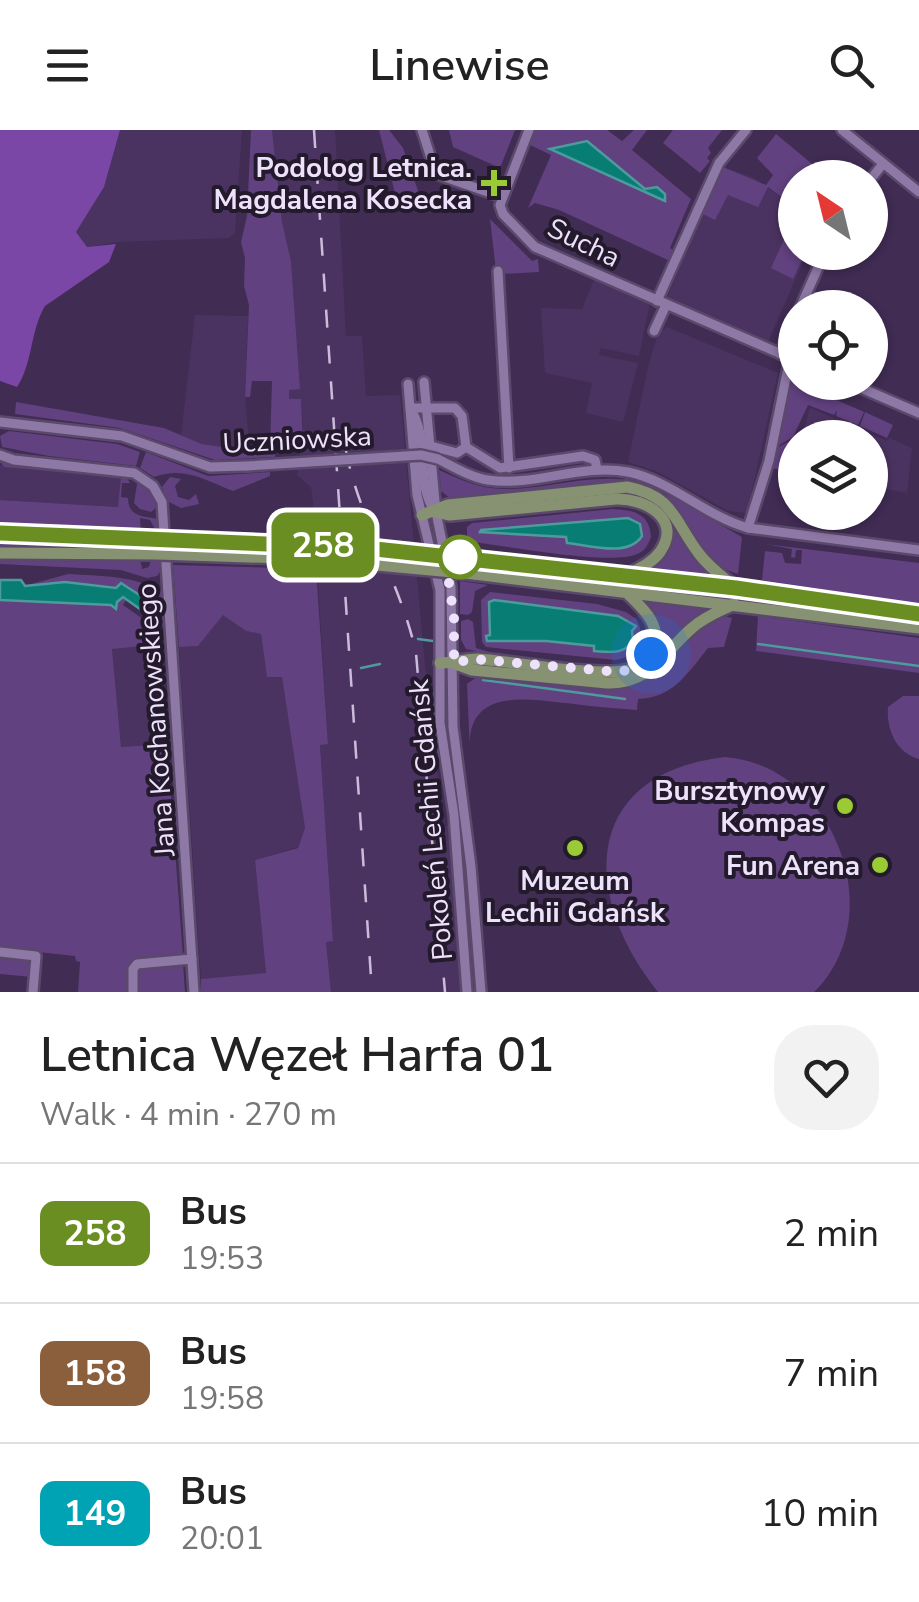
<!DOCTYPE html>
<html lang="en">
<head>
<meta charset="utf-8">
<style>
	body { margin:0; font-family:"Nunito Sans",sans-serif; background:#f2f2f2; color:#222; height:100vh; display:flex; flex-direction:column; font-size:38px; white-space:nowrap }
	* { box-sizing:border-box; margin:0 }
	p { font-size:32px; color:#767676 }
	.icon { flex:none; width:55px; height:55px; fill:none; stroke:currentColor; stroke-width:2; stroke-linecap:round; stroke-linejoin:round }
	.map { position:relative; height:862px; overflow:hidden }
	.details { display:flex; flex-direction:column; background:#fff; flex:1 }
	.details>* { flex:none }
	.badge { padding:0 20px; border-radius:15px; font-size:35px; line-height:65px }
	.needle { width:65px; rotate:325deg }
	.buttons { position:absolute; left:778px; top:30px; display:grid; gap:20px }
	.buttons a { display:grid; place-items:center; width:110px; height:110px; border-radius:50%; background:#fff; box-shadow:0 2px 8px #0004; font-size:50px }
	.you { position:absolute; width:50px; height:50px; margin:-25px; border:8px solid #fff; border-radius:50%; background:#1a73e8; box-shadow:0 0 0 15px #1a73e833 }
	.map>.badge { position:absolute; translate:-50% -50%; box-shadow:0 0 0 5px #fff }
	.round { display:grid; place-items:center; flex:none; width:105px; height:105px; border-radius:40px; background:#f2f2f2 }
	.head { display:flex; align-items:center; justify-content:space-between; height:170px; padding:0 40px }
	h1 { font-size:48px; font-weight:600; line-height:75px }
	ul { padding:0; list-style:none }
	li { display:flex; align-items:center; gap:30px; height:140px; padding:0 40px; border-top:2px solid #e0e0e0 }
	li div { flex:1 }
	li b { display:block; font-size:38px }
	li em { font-style:normal }
	li .badge { min-width:110px; font-weight:700; text-align:center }
	header { display:flex; justify-content:space-between; align-items:center; height:130px; padding:0 40px; background:#fff; font-size:45px; font-weight:600 }
	.map>svg:first-child { display:block }
</style>
</head>
<body>
<header><svg class="icon" aria-label="menu" viewBox="0 0 24 24"><path d="M4 6h16M4 12h16M4 18h16"/></svg>Linewise<svg class="icon" aria-label="search" viewBox="0 0 24 24"><circle cx="10" cy="10" r="6"/><path d="M15 15l6 6"/></svg></header>
<div class="map">
<svg width="919" height="862" viewBox="0 0 919 862">
	<rect width="100%" height="100%" fill="#412c54"/>
	<g fill="#4b3361">
		<path d="M120,0h122l-7,103 -6,5 -112,4 -30,5 -11,-15 28,-45z"/>
		<path d="M272,0h63l11,206h16l4,60 34,-1 28,302 16,129h6l13,166h-132l-5,-51 7,-1 -13,-196 8,-1 -15,-240 -2,-16 -14,-12 6,-42 -2,-34 -12,1v-11h11l-9,-128 -9,-39z"/>
		<path d="M723,37l31,11 41,29v45l12,1 -39,89 -101,-44z"/>
		<path d="M594,150l56,24 -11,52 -38,-8 -1,3 -1,4 39,8 -15,59 -37,-9 6,-30 -47,-10 -4,-65 41,1z"/>
		<path d="M195,185l53,1 -3,81 5,55 -8,2 -7,-5 -33,-5 -21,-9z"/>
		<path d="M667,197l111,46 -31,140 -19,-2 -72,-40 -28,-9 20,-95 10,-34z"/>
		<path d="M810,278l77,33 3,-3 22,10 -5,45 -37,-7v-48h-69z"/>
		<path d="M0,335l121,12 -2,30 -119,-7z"/>
		<path d="M223,484l23,17 15,3 6,43h15l23,151 -7,19 -43,13 11,114 -65,5 -22,-332 19,-1z"/>
		<path d="M161,514l6,100 -46,3 -9,-99z"/>
	</g>
	<g fill="#61417f" fill-rule="evenodd">
		<path d="M251,0h21l10,92 9,39 9,128 -11,1v9h12l2,46 -28,4v8l-60,3 -95,-32 -105,-14 1,-12 148,26 38,16 33,5 7,5 28,-5 2,-68h-20l-2,16h-5l4,-92 -5,-19 1,-28 -4,-16 6,-26z"/>
		<path d="M379,0h10l14,18 18,51 -8,13h-11l-4,-7z"/>
		<path d="M449,0h66l-15,38 -47,-21z"/>
		<path d="M534,0h73l15,11 12,-11h13l-15,20 59,49 -21,49 5,3 -5,10 -111,-51 -24,-7 -7,5 23,-53 -23,-11z"/>
		<path d="M673,0h49l-14,18 3,5 -4,5 3,3 -10,12 -37,-30z"/>
		<path d="M776,4l52,43 -33,1v29l-27,-20 -10,20 -30,-12 -13,25 -12,-6 20,-47 43,18 7,-10 -16,-17z"/>
		<path d="M490,89l42,42 6,-2 1,13 -38,2 -5,-3z"/>
		<path d="M792,92l3,2v28l10,1 -12,26 -22,-11z"/>
		<path d="M790,252h5l69,30 -6,13 -22,-9 1,-6 -3,5 -26,-10 -15,32 -17,10z"/>
		<path d="M865,282l28,13 -6,13 -27,-12z"/>
		<path d="M9,301l108,13 23,8 -4,14 -87,-10 -47,-9 -2,-11z"/>
		<path d="M795,308v34l-25,-4 5,-19z"/>
		<path d="M146,322l62,24 62,-4v4l-37,15c-28,-11 -49,-25 -79,-14l-14,-9z"/>
		<path d="M0,332l125,13 5,8h-8l-1,14 7,1c0,19 15,18 30,21l3,14h-4l-7,-13 -10,-2 1,15 -141,-4v-29l118,7 3,-30 -117,-10z"/>
		<path d="M439,340c16,7 34,16 52,18 54,6 103,-21 157,-3l-35,-4 -162,18 -10,-8z"/>
		<path d="M170,347l11,2 -6,7 3,11 11,3 7,-6 3,10 -18,4 -12,-6 -7,-15z"/>
		<path d="M142,352l16,24 -7,6 -11,-3 -6,-6 3,-19z"/>
		<path d="M620,362c46,-1 72,53 98,85l-73,-8 18,-13 -2,-48 -22,-12 -27,-1z"/>
		<path d="M663,362l79,45 -4,37c-41,-11 -46,-57 -75,-82z"/>
		<path d="M613,379c20,1 37,4 38,28 -3,8 -6,14 -14,17 -27,12 -130,-8 -164,-12l-6,-5v-10l5,-4zM632,389l8,5 -1,18 -16,7 -56,-6v-6l-50,-4 -35,1z"/>
		<path d="M0,408l157,4v7l-157,-1z"/>
		<path d="M765,414l154,19v41l-157,-24 3,-29 17,2 3,10 16,1 1,-14h-6l-1,8 -4,-1 1,-8z"/>
		<path d="M0,427l140,1 2,11 7,-2 2,-8h13v7l-7,10 -10,2 -26,-8 -121,-6z"/>
		<path d="M476,431l319,39 124,19v4l-443,-55z"/>
		<path d="M173,435l143,4 12,175 -8,1 13,196 -7,1 5,50h-130v-13l65,-6 -11,-113 43,-12 7,-20 -23,-151h-15l-6,-43 -15,-3 -23,-16 -25,31 -19,1z"/>
		<path d="M68,444c32,2 67,1 96,19l3,35 -13,-7 10,2 -3,-3 3,-9 -37,-25 -11,2 -55,-6 -37,4z"/>
		<path d="M460,451l28,4 -13,6 -3,21 -4,3 -8,-1z"/>
		<path d="M490,462l107,12 29,8 10,7c12,20 1,37 -20,41l-130,-13 -4,-5 -1,-42zM493,470l121,15 21,11 -41,24v-4l-48,-5h-57l1,-40z"/>
		<path d="M123,467l3,3 -3,5 37,26 1,13 -49,5 9,98 46,-3 16,212 -49,6 -6,13v17h-50l2,-30 -4,-1 -1,-5 -75,-8v-348l111,5 5,4 1,-7z"/>
		<path d="M642,472l71,8c-30,14 -42,45 -70,61 -29,18 -131,-1 -168,-5 37,-10 188,46 185,-31 -1,-14 -7,-24 -18,-33z"/>
		<path d="M725,486l7,2 -8,29 -16,1c-20,25 -35,50 -70,51l-1,11c-21,-2 -42,-3 -63,-6 -43,-4 -110,-20 -104,49l-3,-69 14,-10 134,13c51,-1 65,-56 110,-71z"/>
		<path d="M758,486l161,22v35l-163,-22z"/>
		<path d="M468,489l5,3 3,26 29,9 -39,-8 -5,-9v-19z"/>
		<path d="M903,566h16v63c-23,-6 -33,-30 -31,-52z"/>
		<path d="M725,627c108,8 167,158 89,235h-156c-77,-95 -78,-218 67,-235z"/>
		<path d="M0,828l29,3 3,16 -32,-3z"/>
		<path d="M143,834h40l2,28h-49l1,-24z"/>
	</g>
	<path fill="#7b47a7" d="M0,0h120l-16,57 -28,45 11,15 29,-3 -7,18 -64,44c-15,25 -12,57 -28,81l-17,-6z"/>
	<g fill="#087d74" stroke="#4d9b9c" stroke-width="2.5">
		<path d="M587,11l58,48 12,-2 8,7v7l-115,-52z"/>
		<path d="M628,388l12,6 2,12c-14,22 -53,9 -75,7l-1,-6 -86,-5 1,-2z"/>
		<path d="M0,450h21l4,6 40,-4 51,6 5,-5 40,26 -7,10 -31,-22 -6,5 -1,7 -5,-4 -111,-5z"/>
		<path d="M494,470l124,16 18,10 -4,5 1,10c-10,14 -23,11 -39,10v-5l-48,-5h-59l-1,-5 4,-1 -1,-33z"/>
	</g>
	<g fill="none" stroke-linecap="round" stroke-linejoin="round">
		<g stroke="#4d9b9c" stroke-width="2.5">
			<path d="M612,449l214,27"/>
			<path d="M888,485l31,5"/>
			<path d="M418,509l15,2"/>
			<path d="M758,514l161,22"/>
			<path d="M361,538l19,-4"/>
			<path d="M483,550l142,19"/>
		</g>
		<defs>
			<g id="minor">
				<path d="M422,0l14,44 66,23"/>
				<path d="M529,0l-29,75 3,9 32,33 260,113"/>
				<path d="M842,0l77,62"/>
				<path d="M870,50l12,-15"/>
				<path d="M498,141l11,197"/>
				<path d="M657,171l62,-138 27,-33"/>
				<path d="M800,178l25,-56"/>
				<path d="M654,201l12,-26"/>
				<path d="M780,224l15,-35"/>
				<path d="M424,252l12,130 15,75 2,140 18,140 10,125"/>
				<path d="M847,252l72,31"/>
				<path d="M408,254l9,111 23,95v133l14,92 13,177"/>
				<path d="M410,278h45l7,8 4,31 34,21 83,-12 12,4 2,9"/>
				<path d="M411,280c20,32 4,72 23,100"/>
				<path d="M0,292l122,14 88,31 37,-1"/>
				<path d="M431,316l26,7 9,-6"/>
				<path d="M0,325l14,5 120,13 19,13 9,16 32,490"/>
				<path d="M438,329c16,8 32,18 50,21 47,7 93,-17 140,-8 44,9 77,44 120,56l171,22"/>
				<path d="M748,398l21,-67 21,-103"/>
				<path d="M0,822l36,4 -3,36"/>
				<path d="M133,862v-23l4,-5 55,-5"/>
			</g>
			<g id="major">
				<path d="M436,382l14,3 166,-16c29,-1 67,20 44,53 -8,11 -22,17 -33,23"/>
				<path d="M422,385l26,-10 179,-18c48,9 47,35 73,68 10,13 24,23 36,33"/>
				<path d="M0,404l158,4"/>
				<path d="M0,423l158,1"/>
				<path d="M475,428l286,33 158,23"/>
				<path d="M474,444l445,54"/>
				<path d="M440,533c13,0 25,-4 38,-4 34,2 126,20 154,10 9,-3 17,-11 21,-20 10,-25 -12,-42 -28,-58"/>
				<path d="M453,533l19,7 135,13c44,1 56,-30 85,-55 12,-11 28,-17 42,-24"/>
			</g>
		</defs>
		<use href="#minor" stroke="#5a496b" stroke-width="14"/>
		<use href="#major" stroke="#5a496b" stroke-width="16"/>
		<use href="#minor" stroke="#8e78a6" stroke-width="9"/>
		<use href="#major" stroke="#879272" stroke-width="11"/>
		<g stroke="#cbbdda" stroke-width="2.5" stroke-dasharray="18 18" stroke-linecap="butt">
			<path d="M314,0l58,862"/>
			<path d="M346,321c14,71 55,132 70,202l29,339"/>
		</g>
		<defs>
			<path id="minor-bridge" d="M247,336l174,-11 17,4"/>
			<g id="major-bridge">
				<path d="M158,408l153,6 164,14"/>
				<path d="M158,424l154,5 162,15"/>
			</g>
		</defs>
		<use href="#minor-bridge" stroke="#5a496b" stroke-width="14" stroke-linecap="butt"/>
		<use href="#major-bridge" stroke="#5a496b" stroke-width="16" stroke-linecap="butt"/>
		<use href="#minor-bridge" stroke="#8e78a6" stroke-width="9"/>
		<use href="#major-bridge" stroke="#879272" stroke-width="11"/>
	</g>
	<g fill="none" stroke-linecap="round" stroke-linejoin="round">
		<defs>
			<path id="line" d="M0,403l366,15 370,40 183,26"/>
		</defs>
		<use href="#line" stroke="#fff" stroke-width="22"/>
		<use href="#line" stroke="#6b8e23" stroke-width="15"/>
		<path stroke="#ede1fb" stroke-width="10" stroke-dasharray="0 18" d="M460,427l-14,5 8,56v45l19,-4 145,13 15,-3 18,-15"/>
	</g>
	<g fill="#9acb35" stroke="#231a2c" stroke-width="4">
		<path d="M489 38h10v10h10v10h-10v10h-10v-10h-10v-10h10z"/>
		<circle cx="845" cy="676" r="10"/>
		<circle cx="575" cy="718" r="10"/>
		<circle cx="880" cy="735" r="10"/>
	</g>
	<circle fill="#fff" stroke="#6b8e23" stroke-width="5" cx="460" cy="427" r="20"/>
	<g text-anchor="middle" stroke-width="8" stroke-linejoin="round" paint-order="stroke">
		<g font-size="28" font-weight="bold" fill="#ede1fb" stroke="#231a2c" text-anchor="end">
			<text x="472" y="47">Podolog Letnica.<tspan x="472" dy="32">Magdalena Kosecka</tspan></text>
			<text x="825" y="670">Bursztynowy<tspan x="825" dy="32">Kompas</tspan></text>
			<text x="860" y="745">Fun Arena</text>
			<text x="575" y="760" text-anchor="middle">Muzeum<tspan x="575" dy="32">Lechii Gdańsk</tspan></text>
		</g>
		<g font-size="28" fill="#ede1fb" stroke="#231a2c">
			<text transform="translate(584 112) rotate(26)" y="10">Sucha</text>
			<text transform="translate(297 309) rotate(-3)" y="10">Uczniowska</text>
			<text transform="translate(155 590) rotate(-94)" y="10">Jana Kochanowskiego</text>
			<text transform="translate(430 690) rotate(-95)" y="10">Pokoleń Lechii Gdańsk</text>
		</g>
	</g>
</svg>
<div class="buttons">
<a><svg class="needle" viewBox="-14 -14 28 28"><path d="M0-13l5 13h-10z" fill="#e53935"/><path d="M0 13l5-13h-10z" fill="#767676"/></svg></a>
<a><svg class="icon" aria-label="locate" viewBox="0 0 24 24"><circle cx="12" cy="12" r="6"/><path d="M12 2v4M12 18v4M2 12h4M18 12h4"/></svg></a>
<a><svg class="icon" aria-label="layers" viewBox="0 0 24 24"><path d="M12 4l9 5-9 5-9-5zM3 14l9 5 9-5"/></svg></a>
</div>
<div class="you" style="left:651px;top:524px"></div>
<b class="badge" style="left:323px;top:415px;background:#6b8e23;color:#fff">258</b>
</div>
<section class="details">
<div class="head"><div><h1>Letnica Węzeł Harfa 01</h1><p>Walk · 4 min · 270 m</p></div><a class="round"><svg class="icon" aria-label="heart" viewBox="0 0 24 24"><path d="M12 20l-8-8c-3-5 5-10 8-4 3-6 11-1 8 4z"/></svg></a></div>
<ul>
<li><span class="badge" style="background:#6b8e23;color:#fff">258</span><div><b>Bus</b><p>19:53</p></div><em>2 min</em></li>
<li><span class="badge" style="background:#8b5e3c;color:#fff">158</span><div><b>Bus</b><p>19:58</p></div><em>7 min</em></li>
<li><span class="badge" style="background:#00a3b4;color:#fff">149</span><div><b>Bus</b><p>20:01</p></div><em>10 min</em></li>
</ul>
</section>
</body>
</html>
